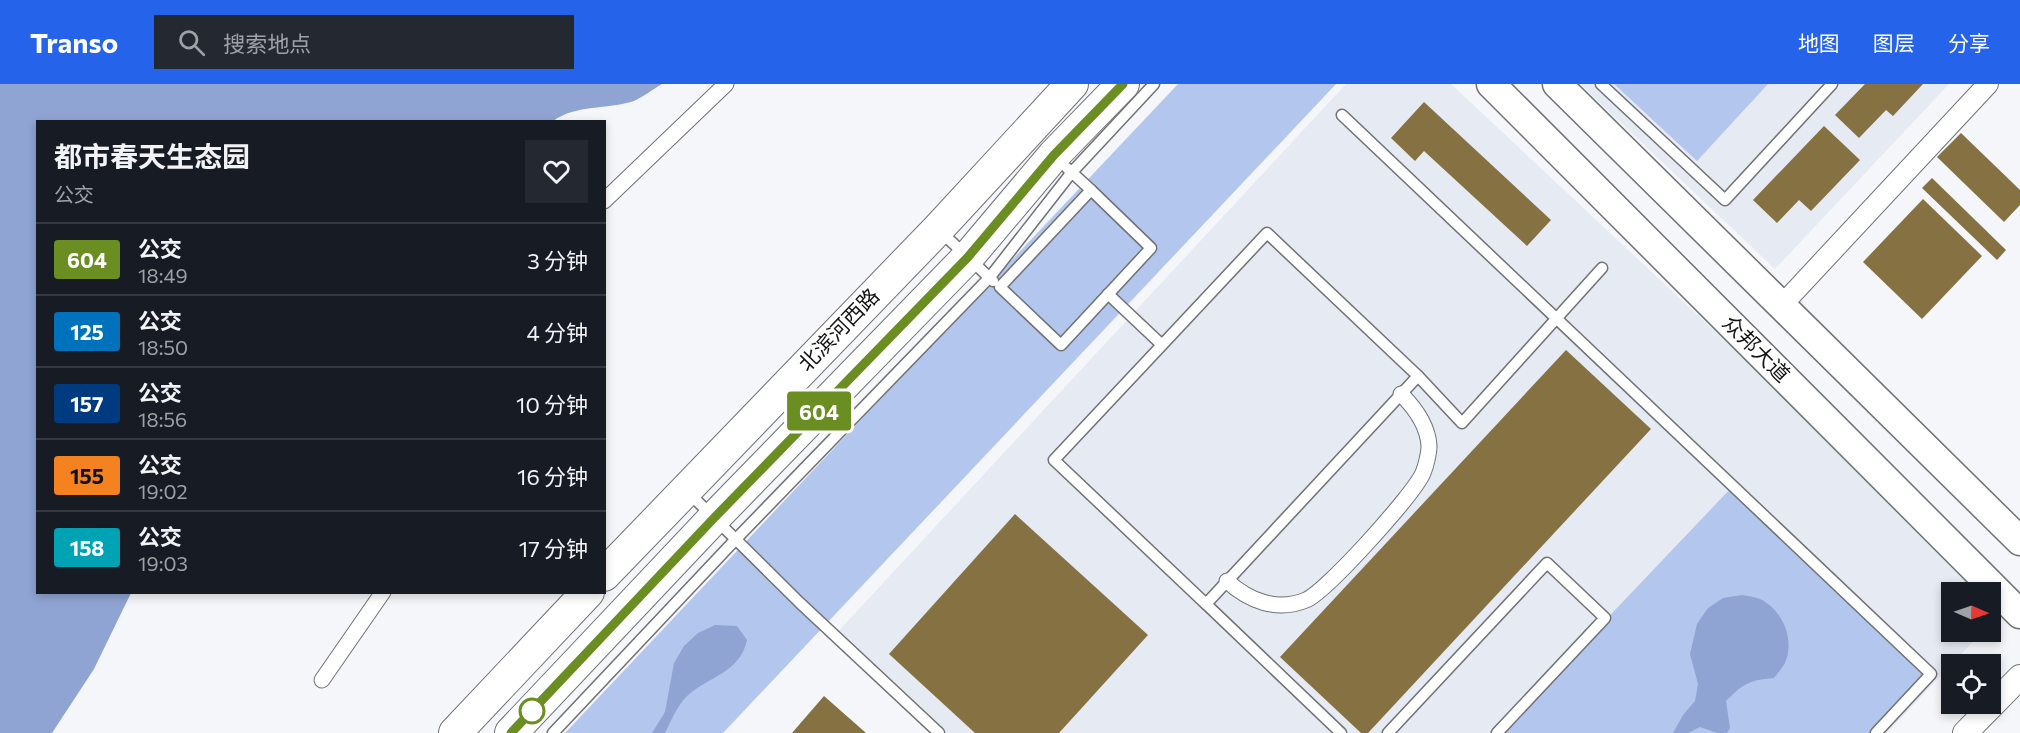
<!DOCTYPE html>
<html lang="zh">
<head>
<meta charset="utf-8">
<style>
	body { margin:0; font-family:Commissioner,"Noto Sans SC",sans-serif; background:#242831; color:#f1f3f6; height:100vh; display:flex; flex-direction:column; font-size:22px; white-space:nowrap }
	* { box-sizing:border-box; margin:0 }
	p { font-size:20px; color:#9ea1a6 }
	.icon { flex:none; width:33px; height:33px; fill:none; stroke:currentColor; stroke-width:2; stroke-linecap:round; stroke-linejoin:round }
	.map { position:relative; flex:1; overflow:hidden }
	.drawer { position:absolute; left:36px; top:36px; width:570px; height:474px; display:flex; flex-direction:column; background:#171b24; border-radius:0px; box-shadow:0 3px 9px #0003 }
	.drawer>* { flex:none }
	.badge { padding:0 12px; border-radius:4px; font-size:21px; line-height:39px }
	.needle { width:39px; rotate:92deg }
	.controls { position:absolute; left:1941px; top:498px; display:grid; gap:12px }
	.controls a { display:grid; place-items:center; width:60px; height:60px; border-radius:0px; background:#171b24; box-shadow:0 3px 9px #0003; font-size:30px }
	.map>.badge { position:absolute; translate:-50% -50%; box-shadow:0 0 0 3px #fff }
	.round { display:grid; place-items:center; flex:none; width:63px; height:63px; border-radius:0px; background:#242831 }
	.head { display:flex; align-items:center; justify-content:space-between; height:102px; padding:0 18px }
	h1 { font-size:28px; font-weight:700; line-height:45px }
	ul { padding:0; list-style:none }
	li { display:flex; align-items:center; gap:18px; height:72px; padding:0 18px; border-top:2px solid #363941 }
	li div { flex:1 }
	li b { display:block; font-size:22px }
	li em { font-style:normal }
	li .badge { min-width:66px; font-weight:700; text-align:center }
	header { display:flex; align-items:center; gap:36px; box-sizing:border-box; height:84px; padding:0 30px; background:#2563eb; color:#fff }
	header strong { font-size:28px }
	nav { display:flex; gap:33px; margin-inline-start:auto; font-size:21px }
	.search { width:420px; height:54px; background:#242831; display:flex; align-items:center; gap:15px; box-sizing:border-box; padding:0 21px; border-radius:0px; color:#9ea1a6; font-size:22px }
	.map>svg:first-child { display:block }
</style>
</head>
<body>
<header>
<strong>Transo</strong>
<div class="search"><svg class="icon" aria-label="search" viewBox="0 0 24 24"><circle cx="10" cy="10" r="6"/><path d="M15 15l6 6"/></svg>搜索地点</div>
<nav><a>地图</a><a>图层</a><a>分享</a></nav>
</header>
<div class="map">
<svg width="2020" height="649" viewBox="0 0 2020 649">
	<rect width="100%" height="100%" fill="#f4f6f9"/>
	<g fill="#e5eaf3">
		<path d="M1346,0h105l556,521 -16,17 -1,-30h-38v40h30l-95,101h-952l-102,-96z"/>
		<path d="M1580,0h369l-174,185z"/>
	</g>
	<g fill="#b3c6ed">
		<path d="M1178,0h158l-613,649h-158z"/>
		<path d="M1614,0h154l-71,77z"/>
		<path d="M1733,402l198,188 -55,59h-378z"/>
	</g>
	<g fill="#8fa4d2">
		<path d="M0,0h662c-9,5 -19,13 -28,17 -28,9 -57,3 -81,20l-515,1v470l93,1 -37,76 -42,64h-52z"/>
		<path d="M1742,511c6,1 13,2 18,4 23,11 35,41 25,64 -3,5 -8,11 -11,15 -25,2 -31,6 -48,23l4,27 -3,5h-10l-17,-6 -12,6h-15l10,-18 12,-14 3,-17 -8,-30 7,-30 11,-16 15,-10z"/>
		<path d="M715,541l22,1 10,14c-7,33 -38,36 -60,56 -10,10 -16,25 -22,37h-13l13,-21 9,-49 10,-17 14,-13z"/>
	</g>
	<g fill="#857141">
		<path d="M1865,0h58l-30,32 -7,-6 -27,28 -24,-23z"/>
		<path d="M1424,18l127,118 -24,26 -103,-95 -9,10 -24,-23z"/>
		<path d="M1824,42l36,34 -49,51 -12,-11 -22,23 -24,-23z"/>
		<path d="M1961,49l59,57v15l-16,17 -67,-65z"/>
		<path d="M1932,94l74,72 -9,10 -75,-72z"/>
		<path d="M1923,115l59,57 -60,63 -59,-57z"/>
		<path d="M1566,266l85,79 -283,304h-7l-81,-76z"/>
		<path d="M1015,430l133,121 -89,98h-84l-86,-79z"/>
		<path d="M824,612l42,37h-74z"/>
	</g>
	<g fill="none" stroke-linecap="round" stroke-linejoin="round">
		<defs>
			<g id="service">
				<path d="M1601,0l124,116 107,-116"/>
				<path d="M1342,31l589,559 -55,59"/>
				<path d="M1067,84l24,22"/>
				<path d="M1091,106l60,58 -90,97 -61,-58z"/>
				<path d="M939,146l54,51"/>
				<path d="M1108,210l54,51 -108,115 152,144 212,-228 -151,-143 -105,112"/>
				<path d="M1418,292l44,47 140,-155"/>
				<path d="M688,408l112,111 139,130"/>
				<path d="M1206,520l135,129"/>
				<path d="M553,649l183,-194 254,-262 82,-105 82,-88"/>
				<path d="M1388,649l159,-170 58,55 -108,115"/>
			</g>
			<g id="pedestrian">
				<path d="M604,117l122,-117"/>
				<path d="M1227,497c22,20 50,31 79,19 20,-8 108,-106 117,-127 3,-7 6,-20 6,-27 -1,-20 -14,-38 -28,-52"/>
				<path d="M322,596l61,-88"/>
			</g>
			<path id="minor" d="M1782,221l206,-221"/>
			<path id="tertiary" d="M1965,649l55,-56"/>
			<g id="secondary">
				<path d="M1491,0l529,530"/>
				<path d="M1557,0l463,457"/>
			</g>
			<g id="primary">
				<path d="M604,491l334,-346 134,-145"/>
				<path d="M455,649l133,-141"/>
				<path d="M511,649l203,-215 254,-261 86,-102 69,-71"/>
			</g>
		</defs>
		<use href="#service" stroke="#6f7174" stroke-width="13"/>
		<use href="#pedestrian" stroke="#6f7174" stroke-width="17"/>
		<use href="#minor" stroke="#6f7174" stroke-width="22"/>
		<use href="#tertiary" stroke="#6f7174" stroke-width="26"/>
		<use href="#secondary" stroke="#6f7174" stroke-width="31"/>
		<use href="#primary" stroke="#6f7174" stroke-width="34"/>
		<use href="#service" stroke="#fff" stroke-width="10"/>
		<use href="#pedestrian" stroke="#fff" stroke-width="15"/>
		<use href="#minor" stroke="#fff" stroke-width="20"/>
		<use href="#tertiary" stroke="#fff" stroke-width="24"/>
		<use href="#secondary" stroke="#fff" stroke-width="28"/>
		<use href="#primary" stroke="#fff" stroke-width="32"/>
	</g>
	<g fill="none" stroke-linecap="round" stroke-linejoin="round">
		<defs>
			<path id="line" d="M511,649l203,-215 254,-261 86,-102 69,-71"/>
		</defs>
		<use href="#line" stroke="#fff" stroke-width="14"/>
		<use href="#line" stroke="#6b8e23" stroke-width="9"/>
	</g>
	<circle fill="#fff" stroke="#6b8e23" stroke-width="3" cx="532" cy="627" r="12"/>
	<g text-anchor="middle" stroke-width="6" stroke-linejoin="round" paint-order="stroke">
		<g font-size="21" fill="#131314" stroke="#fff">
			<text transform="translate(839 246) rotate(-46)" y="7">北滨河西路</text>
			<text transform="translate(1756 265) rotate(45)" y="7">众邦大道</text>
		</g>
	</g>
</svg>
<div class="controls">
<a><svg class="needle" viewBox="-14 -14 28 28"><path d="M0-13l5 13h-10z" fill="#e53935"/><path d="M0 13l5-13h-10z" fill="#9ea1a6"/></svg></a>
<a><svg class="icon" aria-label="locate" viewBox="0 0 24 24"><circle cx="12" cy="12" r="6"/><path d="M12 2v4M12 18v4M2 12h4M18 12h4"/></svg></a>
</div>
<b class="badge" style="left:819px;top:327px;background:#6b8e23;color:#fff">604</b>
<section class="drawer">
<div class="head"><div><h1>都市春天生态园</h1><p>公交</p></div><a class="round"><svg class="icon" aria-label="heart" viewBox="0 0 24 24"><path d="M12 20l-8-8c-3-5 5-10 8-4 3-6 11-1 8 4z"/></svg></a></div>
<ul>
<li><span class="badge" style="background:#6b8e23;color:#fff">604</span><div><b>公交</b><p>18:49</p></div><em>3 分钟</em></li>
<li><span class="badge" style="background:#0072bc;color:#fff">125</span><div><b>公交</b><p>18:50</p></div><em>4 分钟</em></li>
<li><span class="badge" style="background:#003b80;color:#fff">157</span><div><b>公交</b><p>18:56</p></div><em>10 分钟</em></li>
<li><span class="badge" style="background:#f58220;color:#111">155</span><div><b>公交</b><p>19:02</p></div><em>16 分钟</em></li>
<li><span class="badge" style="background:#00a3b4;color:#fff">158</span><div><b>公交</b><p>19:03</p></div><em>17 分钟</em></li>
</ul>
</section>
</div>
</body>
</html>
